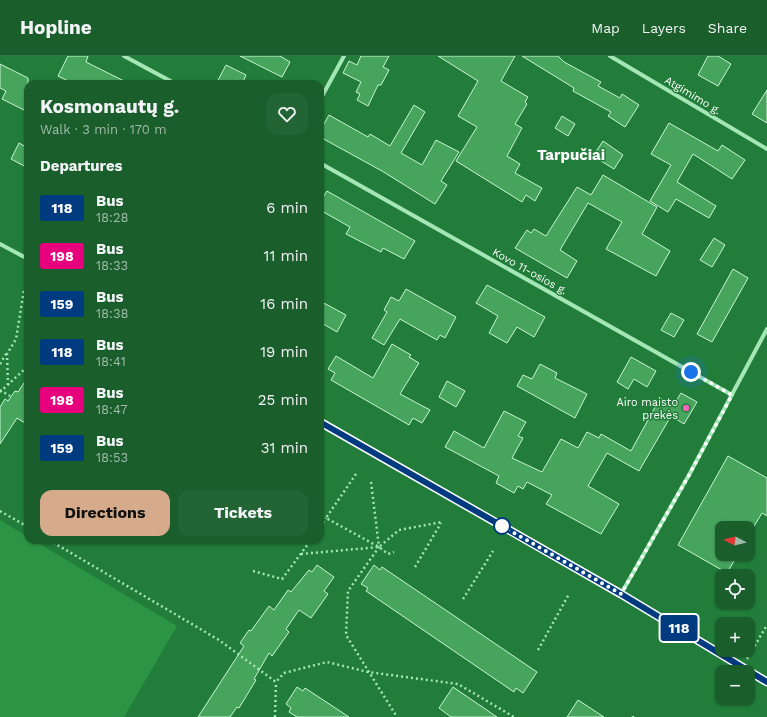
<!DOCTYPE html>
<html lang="en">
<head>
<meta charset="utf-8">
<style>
	body { margin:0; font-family:"Work Sans",sans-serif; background:#226433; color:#f1f3f6; height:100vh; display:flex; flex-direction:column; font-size:15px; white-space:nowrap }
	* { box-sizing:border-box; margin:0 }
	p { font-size:13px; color:#9fbaa9 }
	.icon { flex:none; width:22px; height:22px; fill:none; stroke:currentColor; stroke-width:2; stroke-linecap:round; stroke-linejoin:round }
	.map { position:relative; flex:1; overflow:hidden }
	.panel { position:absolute; left:24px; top:24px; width:300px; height:464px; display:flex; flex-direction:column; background:#195e2b; border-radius:12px; box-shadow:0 1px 3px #0004 }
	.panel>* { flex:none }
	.badge { padding:0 8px; border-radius:3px; font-size:14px; line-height:26px }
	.needle { width:26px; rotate:277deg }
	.controls { position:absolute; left:715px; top:465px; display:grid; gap:8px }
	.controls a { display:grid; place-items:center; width:40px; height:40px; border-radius:8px; background:#195e2b; box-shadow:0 1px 3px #0004; font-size:20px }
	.you { position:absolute; width:20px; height:20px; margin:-10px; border:3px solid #fff; border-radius:50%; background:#1a73e8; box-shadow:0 0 0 6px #1a73e833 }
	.map>.badge { position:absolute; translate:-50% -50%; box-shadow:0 0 0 2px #fff }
	h2 { padding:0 16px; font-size:15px; line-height:36px }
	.round { display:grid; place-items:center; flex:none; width:42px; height:42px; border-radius:12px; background:#226433 }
	.head { display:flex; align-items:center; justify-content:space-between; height:68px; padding:0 16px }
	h1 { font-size:19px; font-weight:700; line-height:30px }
	.action { display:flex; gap:8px; margin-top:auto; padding:8px 16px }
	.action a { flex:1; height:46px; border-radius:12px; background:#d6ab8b; color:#111; font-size:16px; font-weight:700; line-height:46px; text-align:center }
	.action a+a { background:#226433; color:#f1f3f6 }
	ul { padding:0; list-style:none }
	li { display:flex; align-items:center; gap:12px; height:48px; padding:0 16px }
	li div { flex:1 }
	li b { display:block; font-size:15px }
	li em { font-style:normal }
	li .badge { min-width:44px; font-weight:700; text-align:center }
	header { display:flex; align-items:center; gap:24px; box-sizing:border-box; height:56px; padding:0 20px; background:#195e2b; border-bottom:1px solid #377347 }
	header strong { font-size:19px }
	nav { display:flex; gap:22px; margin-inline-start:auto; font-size:14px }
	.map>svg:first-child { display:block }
</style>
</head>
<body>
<header>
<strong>Hopline</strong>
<nav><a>Map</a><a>Layers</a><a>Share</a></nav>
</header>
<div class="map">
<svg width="767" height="661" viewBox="0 0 767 661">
	<rect width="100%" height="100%" fill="#217d39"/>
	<path fill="#2b9545" d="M0,464l28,17v3h5l144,86 -53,91h-124z"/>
	<g fill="#46a45d" stroke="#c8f5d3">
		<path d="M68,0h20l-2,6 44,22h-56l-16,-8z"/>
		<path d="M240,0h40l10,6 -8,15z"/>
		<path d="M361,0h28l-6,11 6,3 -8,15h-3l-10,21 -11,-6 3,-6 -4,-2 5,-10 -18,-9 6,-12 8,4z"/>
		<path d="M438,0h77l-14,25 27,16 -3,5 2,2 -12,20 7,4 -15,28 13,8 -5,9 27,15 -7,13 -9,-6 -4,7 -66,-41 21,-34 -19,-11 20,-35z"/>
		<path d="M522,0h36l6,6 37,20 -3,4 22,12 2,-4 17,11 -14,22 -17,-11 3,-4 -38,-21 1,-3z"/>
		<path d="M708,0h10l13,8 -13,22 -20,-11z"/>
		<path d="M0,8l28,14v34l-26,-13 4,-8 -6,-3z"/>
		<path d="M226,9l20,10 -4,9h-26z"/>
		<path d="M767,34v33l-15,-9z"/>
		<path d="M414,49l11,7 -24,41 21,12 14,-25 23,12 -18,29 6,4 -12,19 -53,-33 -62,-34v-6l9,-16 39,22 2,-3 20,12z"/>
		<path d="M562,60l13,8 -7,12 -13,-8z"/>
		<path d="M669,67l49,28 4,-6 23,15 -13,19 -39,-25 -16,28 39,24 -7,12 -33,-19 -8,13 -18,-11 21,-36 -20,-11z"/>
		<path d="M603,85l20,14 -9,14 -21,-13z"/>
		<path d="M19,87l9,5v20l-17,-9z"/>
		<path d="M603,119l54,32 -15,27 28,17 -14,25 -50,-27 16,-27 -34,-19 -28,47 17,11 -10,17 -52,-30 12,-18 4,3 3,-4 12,7 31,-49 14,8z"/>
		<path d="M327,135l88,50 -11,18 -21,-11 -2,4 -35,-18 4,-7 -30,-17v-8z"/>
		<path d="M714,182l11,7 -13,22 -12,-7z"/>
		<path d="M733,213l15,9 -36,64 -15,-8z"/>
		<path d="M487,229l58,32 -11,20 -17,-10 -10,16 -18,-10 9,-17 -22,-13z"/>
		<path d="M406,233l50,28 -11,21 -5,-3 -3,5 -37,-21 -16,26 -12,-7 15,-26 -3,-2 7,-13 8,4z"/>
		<path d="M320,245l26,14 -9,17 -17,-10z"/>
		<path d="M671,257l13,7 -10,17 -13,-7z"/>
		<path d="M392,288l19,11 -2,2 10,6 -19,31 30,16 -8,13 -9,-5 -4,7 -78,-45 4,-7 -7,-4 8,-13 37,22z"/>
		<path d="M631,301l25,14 -9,16 -13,-8 -6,10 -11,-7z"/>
		<path d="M540,308l17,9 -2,5 32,16 -12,24 -58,-32 6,-11 9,4z"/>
		<path d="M28,321v48l-11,-7 -17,26v-37l5,-8 3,2 7,-10 3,1z"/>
		<path d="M447,325l18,10 -9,16 -17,-10z"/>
		<path d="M681,337l16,9 -13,22 -13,-8 -32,55 -32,-18 -19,33 31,18 -18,30 -55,-30 6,-9 -25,-13 -4,7 -5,-3 -4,7 -18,-10 3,-7 -54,-29 9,-16 30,17 20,-37 22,11 -8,14 5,2 -11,20 30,14 19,-33 17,9 9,-16 12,6 2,-4 30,17 29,-53 13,8z"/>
		<path d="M728,400l39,22v38l-5,-3 -9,15h-31v26h16l-11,19 -49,-28z"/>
		<path d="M317,509l17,12 -10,14 4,3 -17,24 -12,-8 -13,19 3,3 -17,24 -3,-3 -15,26 2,1 -17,28 -2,-1 -7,10h-32l46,-71 -4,-3 9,-13 2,1 18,-25 5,4 14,-20 3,2 18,-22 3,2z"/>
		<path d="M374,509l6,5 2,-3 155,105 -14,21 -7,-5 -2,4 -148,-101 2,-3 -7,-4z"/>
		<path d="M297,631l6,4 2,-3 44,29h-52l-8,-5 2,-4 -5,-4z"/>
		<path d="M453,631l44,30h-46l-12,-9z"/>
		<path d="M578,644l26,17h-37z"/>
	</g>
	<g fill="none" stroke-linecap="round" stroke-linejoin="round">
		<g stroke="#a4e6b5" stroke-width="2.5" stroke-dasharray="2 3" stroke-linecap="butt">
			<path d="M0,308l6,-10"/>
			<path d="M8,329l-1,-31 9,-15 8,-49"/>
			<path d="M0,334l10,6"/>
			<path d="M0,336l28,-26"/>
			<path d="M356,418l-30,44 53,29 20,-17 43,-8"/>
			<path d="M371,426l8,65 -31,44 -2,44 51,82"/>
			<path d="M0,455l28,16"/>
			<path d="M320,471l6,-9"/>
			<path d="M49,484l170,100 57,42 8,-9 43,-11 41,10 90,12 56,33"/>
			<path d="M301,498l78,-7 9,7 6,-2"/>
			<path d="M415,511l26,-44"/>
			<path d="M253,515l29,8 29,-39"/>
			<path d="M463,543l30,-48"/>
			<path d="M538,594l31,-56"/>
			<path d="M747,603l20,-34"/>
			<path d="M275,661l1,-35"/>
			<path d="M633,661v-1"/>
		</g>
		<g stroke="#a4e6b5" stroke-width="4">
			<path d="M124,0l52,28"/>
			<path d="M610,0l157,93"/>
			<path d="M320,44l24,-44"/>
			<path d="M320,107l412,232"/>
			<path d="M0,188l28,15"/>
			<path d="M320,366l301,172 146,88"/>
			<path d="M621,538l68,-119 78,-146"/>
		</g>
	</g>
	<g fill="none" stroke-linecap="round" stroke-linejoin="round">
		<defs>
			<path id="line" d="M320,366l301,172 146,88"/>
		</defs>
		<use href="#line" stroke="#fff" stroke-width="9"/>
		<use href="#line" stroke="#003b80" stroke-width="6"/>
		<path stroke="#fff" stroke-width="4" stroke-dasharray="0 7.2" d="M502,470l119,68 68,-119 43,-80 -41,-23"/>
	</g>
	<circle fill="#f366b9" stroke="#217d39" stroke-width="1.5" cx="686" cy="352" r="4"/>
	<circle fill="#fff" stroke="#003b80" stroke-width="2" cx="502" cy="470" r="8"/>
	<g text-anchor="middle" stroke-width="3" stroke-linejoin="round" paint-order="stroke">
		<g font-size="11" fill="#fff" stroke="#217d39">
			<text transform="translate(693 39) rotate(31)" y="4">Atgimimo g.</text>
			<text transform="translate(530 215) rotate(29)" y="4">Kovo 11-osios g.</text>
		</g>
		<g font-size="11" fill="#fff" stroke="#217d39" text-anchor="end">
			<text x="678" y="350">Airo maisto<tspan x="678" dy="13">prekės</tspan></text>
		</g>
		<g font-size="15" font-weight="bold" fill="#fff" stroke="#217d39">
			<text x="571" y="104">Tarpučiai</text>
		</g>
	</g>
</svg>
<div class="controls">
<a><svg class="needle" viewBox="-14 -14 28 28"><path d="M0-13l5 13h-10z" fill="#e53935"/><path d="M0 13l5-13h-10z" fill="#9fbaa9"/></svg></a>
<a><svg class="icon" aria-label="locate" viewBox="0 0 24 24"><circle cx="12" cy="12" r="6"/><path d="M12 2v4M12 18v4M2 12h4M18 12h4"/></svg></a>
<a>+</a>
<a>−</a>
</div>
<div class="you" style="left:691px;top:316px"></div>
<b class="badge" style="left:679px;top:572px;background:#003b80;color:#fff">118</b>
<section class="panel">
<div class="head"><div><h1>Kosmonautų g.</h1><p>Walk · 3 min · 170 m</p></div><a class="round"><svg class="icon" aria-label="heart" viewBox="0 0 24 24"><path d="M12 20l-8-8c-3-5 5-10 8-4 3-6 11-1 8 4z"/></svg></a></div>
<h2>Departures</h2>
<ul>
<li><span class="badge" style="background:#003b80;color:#fff">118</span><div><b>Bus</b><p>18:28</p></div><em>6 min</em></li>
<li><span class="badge" style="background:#e6007e;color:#fff">198</span><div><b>Bus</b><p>18:33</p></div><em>11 min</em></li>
<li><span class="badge" style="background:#003b80;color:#fff">159</span><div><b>Bus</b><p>18:38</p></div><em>16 min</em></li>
<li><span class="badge" style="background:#003b80;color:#fff">118</span><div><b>Bus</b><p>18:41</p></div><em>19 min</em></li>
<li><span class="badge" style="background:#e6007e;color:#fff">198</span><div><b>Bus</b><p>18:47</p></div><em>25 min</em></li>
<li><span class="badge" style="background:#003b80;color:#fff">159</span><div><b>Bus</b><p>18:53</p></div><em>31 min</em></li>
</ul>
<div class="action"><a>Directions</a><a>Tickets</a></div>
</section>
</div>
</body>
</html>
